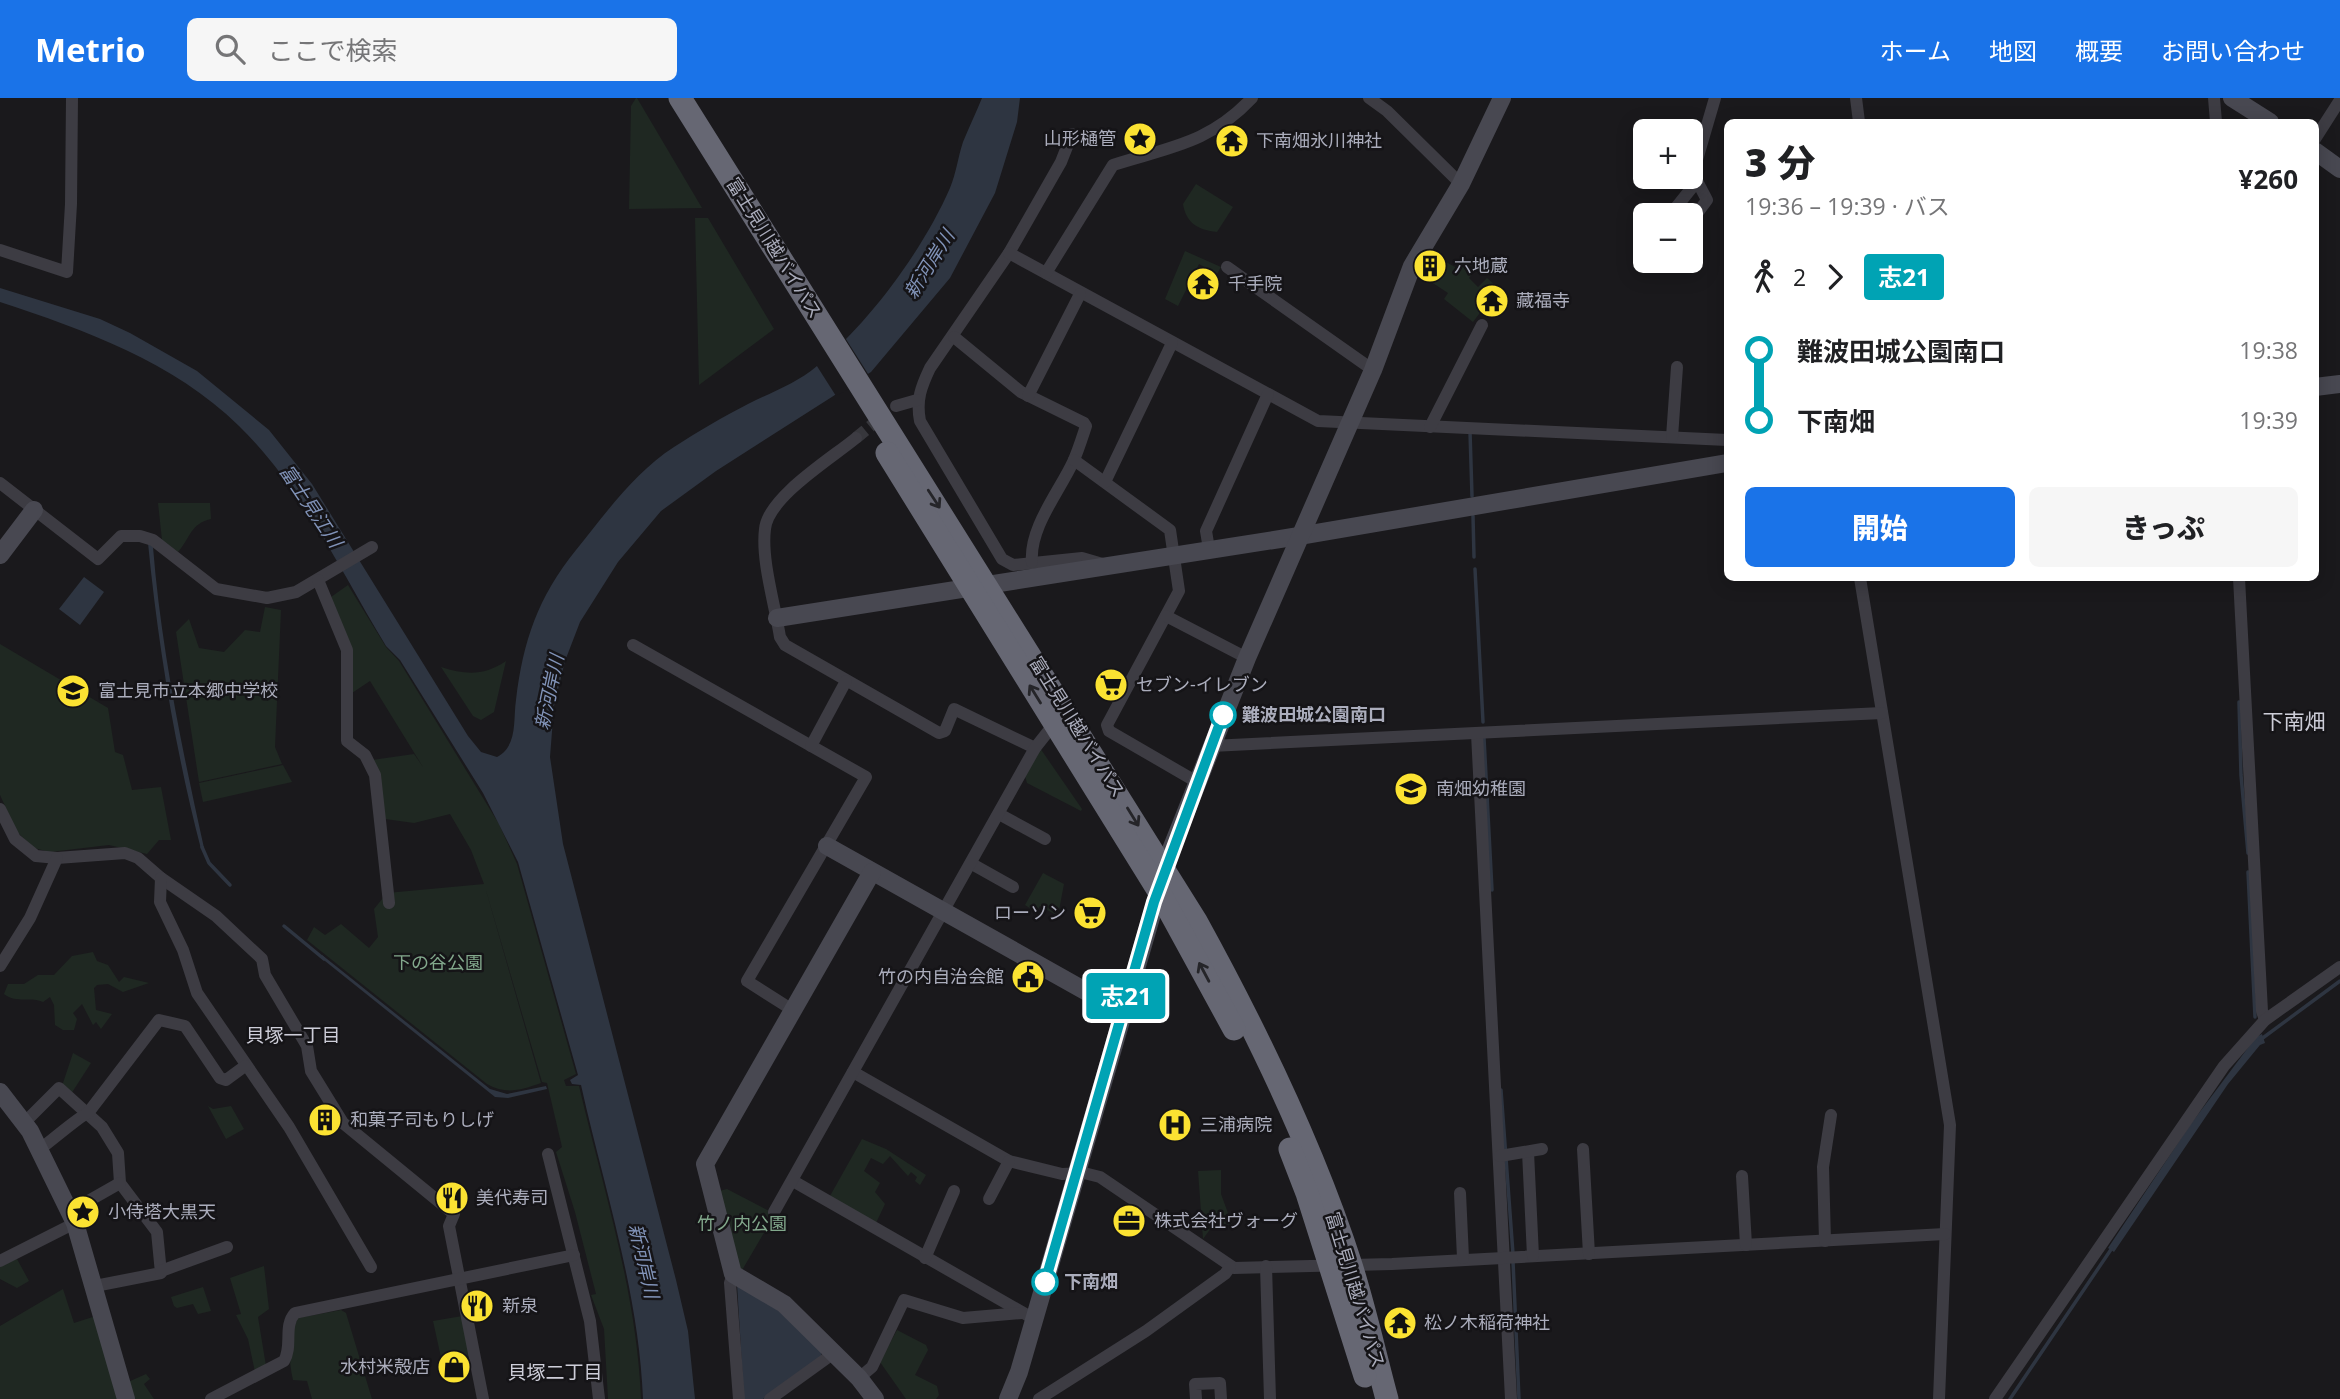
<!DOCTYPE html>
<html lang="ja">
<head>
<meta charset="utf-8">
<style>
	body { margin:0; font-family:"Open Sans","Noto Sans JP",sans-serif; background:#f6f6f6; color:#202124; height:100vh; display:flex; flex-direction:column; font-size:26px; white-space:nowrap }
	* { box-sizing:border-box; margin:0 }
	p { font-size:23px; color:#757577 }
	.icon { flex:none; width:38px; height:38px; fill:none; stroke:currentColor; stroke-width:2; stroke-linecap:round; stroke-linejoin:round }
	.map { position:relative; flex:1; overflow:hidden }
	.panel { position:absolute; left:1724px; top:21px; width:595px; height:462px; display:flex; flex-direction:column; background:#fff; border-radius:10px; box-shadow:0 4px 18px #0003 }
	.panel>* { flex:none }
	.badge { padding:0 14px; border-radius:5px; font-size:24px; line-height:46px }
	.fabs { position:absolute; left:1633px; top:21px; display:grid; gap:14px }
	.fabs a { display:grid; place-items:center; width:70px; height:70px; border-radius:10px; background:#fff; box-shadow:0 4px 18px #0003; font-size:35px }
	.map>.badge { position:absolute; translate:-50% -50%; box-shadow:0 0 0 4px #fff }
	.legs { display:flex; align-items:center; gap:10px; height:77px; padding:0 21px; font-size:23px }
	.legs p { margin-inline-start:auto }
	.head { display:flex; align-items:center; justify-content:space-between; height:119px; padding:0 21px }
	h1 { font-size:38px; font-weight:800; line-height:52px }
	.button { display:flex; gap:14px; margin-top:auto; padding:14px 21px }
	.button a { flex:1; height:80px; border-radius:10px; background:#1a73e8; color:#fff; font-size:28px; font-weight:800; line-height:80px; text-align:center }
	.button a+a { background:#f6f6f6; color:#202124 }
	ul { padding:0 21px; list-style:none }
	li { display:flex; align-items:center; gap:24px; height:70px; font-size:26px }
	li i { display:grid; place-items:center; width:10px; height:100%; margin:0 9px; background:currentColor }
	li i::after { content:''; width:18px; height:18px; margin:-9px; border:5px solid; border-radius:50%; background:#fff }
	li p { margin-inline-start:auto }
	li:first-child i { background:linear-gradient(#0000 50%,currentColor 0) }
	li:last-child i { background:linear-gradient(currentColor 50%,#0000 0) }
	header { display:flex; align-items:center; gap:42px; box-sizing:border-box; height:98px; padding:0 35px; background:#1a73e8; color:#fff }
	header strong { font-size:33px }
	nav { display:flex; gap:38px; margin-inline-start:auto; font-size:24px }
	.search { width:490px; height:63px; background:#f6f6f6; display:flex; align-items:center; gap:18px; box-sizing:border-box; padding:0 24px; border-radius:10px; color:#757577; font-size:26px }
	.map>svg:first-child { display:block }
</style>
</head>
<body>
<header>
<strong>Metrio</strong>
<div class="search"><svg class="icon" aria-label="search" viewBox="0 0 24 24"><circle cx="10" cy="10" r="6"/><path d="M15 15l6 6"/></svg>ここで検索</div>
<nav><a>ホーム</a><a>地図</a><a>概要</a><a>お問い合わせ</a></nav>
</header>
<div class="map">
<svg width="2340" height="1301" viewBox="0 0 2340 1301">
	<rect width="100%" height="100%" fill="#1a191c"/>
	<g fill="#1f2822">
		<path d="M636,0h1l65,110 -73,1 2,-103z"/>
		<path d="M1196,86l37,23 -16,25c-19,-2 -31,-9 -34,-28z"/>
		<path d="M695,120h13l66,111 -75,56z"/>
		<path d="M1185,153l36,16 -4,7 -18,-10 -21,42 -13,-7z"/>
		<path d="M1429,155l30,16 4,-5 11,8 -5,6 9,9 9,-9 9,8 -6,8 -3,-3 -11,14 6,5 -9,12 -29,-23 4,-6 -29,-19z"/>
		<path d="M158,405h52l1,16c-21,5 -20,18 -33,33l-16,-12z"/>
		<path d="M348,487l38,62 13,14 100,163 18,40 59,210 -12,6 2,6h13c24,102 58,208 62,313h-33l-4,-70 -13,-34 5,-1 -21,-82 -19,-60 6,-5 -15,-64 -5,-1 -57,-195 56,196c-20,7 -35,12 -54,1l-180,-144 7,-13 11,8 16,-11 28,24 9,-11 -4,-28 13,-16 97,-9 -13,-34 -21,-36 -36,9 -29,-4 -13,-59 42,-6 9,13 -53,-86 -21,14 -18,-98z"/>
		<path d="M265,509l16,3 -6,137 7,17 -83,18 -23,-150 13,-13 10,29 25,4 21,-22 15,2z"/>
		<path d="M0,546l108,64 7,44 8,3 9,35 29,-3 10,53h-12l-12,14 -38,-9 -59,7 -16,-4 -17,-16 -17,-37z"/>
		<path d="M506,563l-12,51 -13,8 -8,-4 -32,-49c25,8 43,9 65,-6z"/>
		<path d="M1040,650l42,61 -1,2 -54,-28 -2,-7z"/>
		<path d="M283,667l9,17 -89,20 -4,-19z"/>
		<path d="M1043,775l21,11 -6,32 -18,-10 -4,6 -11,-7z"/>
		<path d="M93,854l4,9 11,4 11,17 5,-5 25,6 -26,9 -15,-8 -11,1 -3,3 2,22 16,4 -11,15 -5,-7 -3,3 -11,-21 -9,9 4,6 -3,11h-11l-8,-5 -1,-20 -4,-8 -7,5c-12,-6 -26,2 -39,-8l4,-10h16l14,-9h16l18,-19z"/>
		<path d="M73,955l18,10 -20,31 -9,-8z"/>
		<path d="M208,1008l5,3 18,-3 13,23 -18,10z"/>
		<path d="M862,1041l24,10 40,26 -6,10 -5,-4 2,-4 -6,-5 -3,4 -18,-20 -7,8 -12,-6 -7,13 16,12 -5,9 10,12 -9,19 -46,-27z"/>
		<path d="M1221,1072v24l11,30 -21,4 -8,11 -5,-68z"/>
		<path d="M727,1091l48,25 -34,58 -30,-79z"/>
		<path d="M17,1161l12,22 -12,7 -17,-9v-15z"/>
		<path d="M264,1168l5,43 -11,8 8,49 -11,6 -7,-33 -12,-24 5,-1 -11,-36z"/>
		<path d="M203,1189l8,24 -13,3 -5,-10 -16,4 -3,-2 -3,-9z"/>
		<path d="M63,1191l11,34 25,-8 23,84h-122v-73z"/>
		<path d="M341,1212l5,3 26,86h-60l-5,-18 -14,-1c-5,-20 -4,-43 5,-62z"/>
		<path d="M468,1217l8,39 -34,8 -9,-41z"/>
		<path d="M897,1232l29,15 2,5 -13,25 22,11 2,9 -3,4h-30l-26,-37z"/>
		<path d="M146,1276l4,5 -6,5 10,15h-21l-5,-17z"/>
	</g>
	<g fill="#2e3541">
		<path d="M982,0h38l-3,24 -22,71 -45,85 -79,94 -155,99 -55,40 -43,51 -38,60 -15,39 -11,45 -4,51 13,87 113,436 12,51 7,68h-52c-4,-106 -39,-211 -62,-314l-9,-1 -2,-4 8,-5 -60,-213 -35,-69 -83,-133 -14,-14c-45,-74 -84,-159 -147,-220 -65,-64 -154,-96 -239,-124v-14l100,31 30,14 67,38 72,59 43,54 156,252 13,16 16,5c21,-11 16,-37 19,-57 7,-59 22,-103 60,-150 29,-36 59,-78 98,-103 23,-15 49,-30 74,-43 24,-12 49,-21 69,-38 52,-43 106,-116 133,-178 6,-14 8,-31 13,-46 6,-15 13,-29 19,-44z"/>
		<path d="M148,445l5,4c8,101 29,202 51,301l-3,1c-26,-100 -43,-204 -53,-306z"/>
		<path d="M84,479l20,15 -24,33 -21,-16z"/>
		<path d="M322,857l168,134 17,5 39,-8 1,3 -39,9 -13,-1 -175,-140z"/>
		<path d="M2262,936l3,9 -5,2 -32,39 -114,168 -6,-4 82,-123 66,-88z"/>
		<path d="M737,1186l42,27 42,41 1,5 -59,42h-19z"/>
	</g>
	<path fill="#1a191c" d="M844,238l26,41 -34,19 -21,-33z"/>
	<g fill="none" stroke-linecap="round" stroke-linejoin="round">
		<g stroke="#2e3541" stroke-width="3.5">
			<path d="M1470,334l2,64"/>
			<path d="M1473,418l1,41"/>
			<path d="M1475,471l8,153"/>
			<path d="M2239,604l2,73 7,78"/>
			<path d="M1484,640l8,152"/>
			<path d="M202,749l7,16 21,22"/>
			<path d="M2248,774l7,145"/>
			<path d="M284,828l40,33"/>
			<path d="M2260,942l80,-59"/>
			<path d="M1501,992l12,164"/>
			<path d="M1513,1163l6,138"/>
			<path d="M2010,1301l102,-151"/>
		</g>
		<path stroke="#37373c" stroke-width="12" stroke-dasharray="12 6" stroke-linecap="butt" d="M856,340l27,-22"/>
		<g stroke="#3d3c43" stroke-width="12">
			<path d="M1369,0l18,13 74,73"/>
			<path d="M1856,0l3,24"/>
			<path d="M2214,0l2,24"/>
			<path d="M1072,36l-11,28 -52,91 -79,115c-9,19 -14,32 -10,53l82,138 11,6 69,-7 24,7"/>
			<path d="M2315,41l25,-39"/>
			<path d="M1674,112l20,-25 2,-22 19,-65"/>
			<path d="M1690,125l17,-23 -11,-21"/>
			<path d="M0,152l67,22 4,-68 1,-106"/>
			<path d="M1009,155l309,168 409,19"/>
			<path d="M1227,169l146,103"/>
			<path d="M1046,175l67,-108c57,-18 97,-22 139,-67"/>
			<path d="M954,239l67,55 63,31 2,3c-4,12 -8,25 -13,36 -14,30 -44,66 -41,100"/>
			<path d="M1028,298l52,-102"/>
			<path d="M896,308l21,-6"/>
			<path d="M1430,329l52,-102"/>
			<path d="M1672,339l5,-70"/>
			<path d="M856,340c-24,20 -88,59 -91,91 -4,31 10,76 15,108l5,8 154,88 6,-2 9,-22 81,39"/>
			<path d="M1074,362l96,70 9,61 -72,134 2,6 88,51"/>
			<path d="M1105,384l67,-139"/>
			<path d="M0,385l98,76 23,-23h19l13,4 63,49 51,9 29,-6 76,-45"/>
			<path d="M1209,451l-3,-18 62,-137"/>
			<path d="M1860,480l90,547 -11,274"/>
			<path d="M2239,480l23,433 3,9"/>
			<path d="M318,482l29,70v91l18,14 10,20 14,128"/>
			<path d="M1166,518l81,42"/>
			<path d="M633,547l233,132 -119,204 44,28"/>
			<path d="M1477,636l34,665"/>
			<path d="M811,648l35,-65"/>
			<path d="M1211,648l671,-33"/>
			<path d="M0,711l15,30 21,17 21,2 68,-5 13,5 23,20 55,38 46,43 3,16 42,71 4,25 32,52 111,91 -5,12 34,173"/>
			<path d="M999,716l46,25"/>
			<path d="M972,766l41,23"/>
			<path d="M161,780l-1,24 23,48 14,43 92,134 82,140"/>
			<path d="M0,868l30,-48 27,-60"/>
			<path d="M853,974l156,89 53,13 22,-1 16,4 134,91 158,-4 553,-30"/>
			<path d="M25,1024l34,-34 43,39 16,26 2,30 37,49 4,41 -66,13"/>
			<path d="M40,1051c10,-7 41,-34 48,-36l71,-93 26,6 35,52 6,2 19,-14"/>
			<path d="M1583,1051l6,105"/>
			<path d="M1528,1054l5,104"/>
			<path d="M548,1056l42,167 9,78"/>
			<path d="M1500,1058l42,-7"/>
			<path d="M1742,1078l4,69"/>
			<path d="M793,1083l241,138"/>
			<path d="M1460,1095l3,65"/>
			<path d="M989,1101l20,-38"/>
			<path d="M69,1114l51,-29"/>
			<path d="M774,1114l261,-464 19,-24"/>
			<path d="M1825,1143l-2,-74 8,-52"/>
			<path d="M925,1160l29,-67"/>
			<path d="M0,1163l75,-38"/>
			<path d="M1266,1168l4,133"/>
			<path d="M161,1173l66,-24"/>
			<path d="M733,1176l-3,9 9,116"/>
			<path d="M859,1280l13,-11 32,-67 59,18 59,-5"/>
			<path d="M211,1301l73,-38c9,-15 -1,-35 11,-48l279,-58"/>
			<path d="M770,1301l64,-46"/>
			<path d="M1039,1301l107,-68 79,-57 5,-7"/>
			<path d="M1196,1301l-1,-15 25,-1 1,16"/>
			<path d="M1995,1301l229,-333 41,-46 75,-53"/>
		</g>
		<g stroke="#484851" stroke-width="18">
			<path d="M2232,0l38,24"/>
			<path d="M2315,53l25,18"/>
			<path d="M2315,289l25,-3"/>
			<path d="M0,457l34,-45"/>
			<path d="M777,520l522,-82 428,-73"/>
			<path d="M827,748l294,165"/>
			<path d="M872,774l-167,292 28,110 51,30 75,74 16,21"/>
			<path d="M0,994l30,39 45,92 51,176"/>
			<path d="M1008,1301l11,-27 151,-520 77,-194 126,-288 39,-104 49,-82 41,-86"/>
		</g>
		<g stroke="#666773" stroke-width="23">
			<path d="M680,0l516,823c60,109 117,226 155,344 14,44 24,90 36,134"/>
			<path d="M887,355l271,437 76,139"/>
			<path d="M1290,1051l17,44 58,183"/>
		</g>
	</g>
	<defs><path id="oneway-shaft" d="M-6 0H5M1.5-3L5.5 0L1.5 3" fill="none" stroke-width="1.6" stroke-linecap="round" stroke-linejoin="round" transform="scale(1.75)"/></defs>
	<g stroke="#252529">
		<use href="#oneway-shaft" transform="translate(934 401) rotate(57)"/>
		<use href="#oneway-shaft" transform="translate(1035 596) rotate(-122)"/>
		<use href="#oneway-shaft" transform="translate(1133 719) rotate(58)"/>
		<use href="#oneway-shaft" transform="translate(1204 874) rotate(-118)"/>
	</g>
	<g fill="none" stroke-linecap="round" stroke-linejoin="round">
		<defs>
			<path id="line-1" d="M1045,1184l109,-380 69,-187"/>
		</defs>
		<use href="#line-1" stroke="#fff" stroke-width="16"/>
		<use href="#line-1" stroke="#00a3b4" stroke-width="10"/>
	</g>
	<defs>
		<symbol id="sight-disc" viewBox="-11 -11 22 22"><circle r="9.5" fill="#fbe232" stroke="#151417"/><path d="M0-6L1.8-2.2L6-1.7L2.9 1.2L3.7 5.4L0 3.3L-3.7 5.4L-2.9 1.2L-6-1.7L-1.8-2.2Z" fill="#111"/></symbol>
		<symbol id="temple-disc" viewBox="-11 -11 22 22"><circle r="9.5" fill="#fbe232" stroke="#151417"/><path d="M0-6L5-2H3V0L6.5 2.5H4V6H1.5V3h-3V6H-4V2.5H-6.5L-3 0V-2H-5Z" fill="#111"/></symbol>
		<symbol id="building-disc" viewBox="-11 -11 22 22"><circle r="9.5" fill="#fbe232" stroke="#151417"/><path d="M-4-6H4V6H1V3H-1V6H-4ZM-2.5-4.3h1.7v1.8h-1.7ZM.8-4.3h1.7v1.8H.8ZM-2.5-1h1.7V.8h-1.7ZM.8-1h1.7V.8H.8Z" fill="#111"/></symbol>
		<symbol id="supermarket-disc" viewBox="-11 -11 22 22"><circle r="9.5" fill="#fbe232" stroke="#151417"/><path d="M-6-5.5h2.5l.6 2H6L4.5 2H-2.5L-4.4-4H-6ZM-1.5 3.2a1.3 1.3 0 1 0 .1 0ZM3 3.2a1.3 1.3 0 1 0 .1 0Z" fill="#111"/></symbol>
		<symbol id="school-disc" viewBox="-11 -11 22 22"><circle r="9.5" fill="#fbe232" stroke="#151417"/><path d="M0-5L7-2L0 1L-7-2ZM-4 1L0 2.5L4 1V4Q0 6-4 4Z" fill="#111"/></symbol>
		<symbol id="civic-disc" viewBox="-11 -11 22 22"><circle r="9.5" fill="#fbe232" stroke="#151417"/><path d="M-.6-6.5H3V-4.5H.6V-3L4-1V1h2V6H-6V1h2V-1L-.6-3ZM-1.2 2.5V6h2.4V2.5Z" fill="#111"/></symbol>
		<symbol id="hospital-disc" viewBox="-11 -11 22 22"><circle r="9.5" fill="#fbe232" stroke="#151417"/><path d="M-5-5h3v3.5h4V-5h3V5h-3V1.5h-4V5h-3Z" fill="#111"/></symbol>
		<symbol id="restaurant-disc" viewBox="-11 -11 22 22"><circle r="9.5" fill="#fbe232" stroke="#151417"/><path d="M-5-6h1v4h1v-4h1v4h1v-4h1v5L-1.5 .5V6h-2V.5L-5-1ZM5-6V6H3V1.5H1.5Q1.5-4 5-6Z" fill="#111"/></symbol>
		<symbol id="office-disc" viewBox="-11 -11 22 22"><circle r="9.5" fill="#fbe232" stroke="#151417"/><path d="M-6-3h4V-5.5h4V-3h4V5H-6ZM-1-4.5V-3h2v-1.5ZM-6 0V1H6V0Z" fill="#111"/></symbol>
		<symbol id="shop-disc" viewBox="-11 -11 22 22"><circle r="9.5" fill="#fbe232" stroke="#151417"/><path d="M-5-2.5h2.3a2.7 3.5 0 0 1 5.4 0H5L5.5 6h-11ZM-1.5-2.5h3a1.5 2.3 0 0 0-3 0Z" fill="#111"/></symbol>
	</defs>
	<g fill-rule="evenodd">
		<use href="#sight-disc" x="1121" y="22" width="38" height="38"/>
		<use href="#temple-disc" x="1213" y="24" width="38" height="38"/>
		<use href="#building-disc" x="1411" y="149" width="38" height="38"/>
		<use href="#temple-disc" x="1184" y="167" width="38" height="38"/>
		<use href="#temple-disc" x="1473" y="184" width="38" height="38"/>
		<use href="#supermarket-disc" x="1092" y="568" width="38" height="38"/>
		<use href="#school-disc" x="54" y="574" width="38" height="38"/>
		<use href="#school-disc" x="1392" y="672" width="38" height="38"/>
		<use href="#supermarket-disc" x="1071" y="796" width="38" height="38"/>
		<use href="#civic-disc" x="1009" y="860" width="38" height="38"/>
		<use href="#building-disc" x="306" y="1003" width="38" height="38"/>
		<use href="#hospital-disc" x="1156" y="1008" width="38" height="38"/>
		<use href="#restaurant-disc" x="433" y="1081" width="38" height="38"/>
		<use href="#sight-disc" x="64" y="1095" width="38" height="38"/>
		<use href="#office-disc" x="1110" y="1104" width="38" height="38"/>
		<use href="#restaurant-disc" x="458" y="1189" width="38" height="38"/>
		<use href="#temple-disc" x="1381" y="1206" width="38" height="38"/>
		<use href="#shop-disc" x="435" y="1250" width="38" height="38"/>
	</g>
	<g fill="#fff" stroke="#00a3b4" stroke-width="3.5">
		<circle cx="1223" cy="617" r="12"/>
		<circle cx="1045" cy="1184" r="12"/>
	</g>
	<g text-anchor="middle" stroke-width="5" stroke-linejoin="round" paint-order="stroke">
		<g font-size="18" fill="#abadbc" stroke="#151417" text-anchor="start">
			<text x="1116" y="47" text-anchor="end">山形樋管</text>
			<text x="1256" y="49">下南畑氷川神社</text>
			<text x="1454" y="174">六地蔵</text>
			<text x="1228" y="192">千手院</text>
			<text x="1516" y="209">藏福寺</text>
			<text x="1136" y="593">セブン-イレブン</text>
			<text x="98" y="599">富士見市立本郷中学校</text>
			<text x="1436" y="697">南畑幼稚園</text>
			<text x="1066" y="821" text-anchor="end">ローソン</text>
			<text x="1004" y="885" text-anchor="end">竹の内自治会館</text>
			<text x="350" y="1028">和菓子司もりしげ</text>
			<text x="1200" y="1033">三浦病院</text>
			<text x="476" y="1106">美代寿司</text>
			<text x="108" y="1120">小侍塔大黒天</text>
			<text x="1154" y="1129">株式会社ヴォーグ</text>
			<text x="502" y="1214">新泉</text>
			<text x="1424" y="1231">松ノ木稲荷神社</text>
			<text x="430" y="1275" text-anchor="end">水村米殻店</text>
		</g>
		<g font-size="18" fill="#abadbc" stroke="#151417">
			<text transform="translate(774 150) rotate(58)" y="6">富士見川越バイパス</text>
			<text transform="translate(1077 629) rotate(58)" y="6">富士見川越バイパス</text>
			<text transform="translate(1355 1192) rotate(73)" y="6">富士見川越バイパス</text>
		</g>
		<g font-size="18" font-weight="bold" fill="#abadbc" stroke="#151417" text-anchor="start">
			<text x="1242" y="623">難波田城公園南口</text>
			<text x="1064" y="1190">下南畑</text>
		</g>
		<g font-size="18" fill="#82a88c" stroke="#151417">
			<text x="438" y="871">下の谷公園</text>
			<text x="742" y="1132">竹ノ内公園</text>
		</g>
		<g font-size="19" font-style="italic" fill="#8193b8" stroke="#151417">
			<text transform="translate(929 166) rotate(-58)" y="7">新河岸川</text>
			<text transform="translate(311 408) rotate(56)" y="7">富士見江川</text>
			<text transform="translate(549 594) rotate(-78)" y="7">新河岸川</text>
			<text transform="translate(644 1163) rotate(77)" y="7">新河岸川</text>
		</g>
		<g font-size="19" fill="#cdcdd8" stroke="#151417">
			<text x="293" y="944">貝塚一丁目</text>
			<text x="555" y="1281">貝塚二丁目</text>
		</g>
		<g font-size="21" fill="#cdcdd8" stroke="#151417">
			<text x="2294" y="631">下南畑</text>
		</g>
	</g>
</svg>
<div class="fabs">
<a>+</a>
<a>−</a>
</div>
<b class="badge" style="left:1126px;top:898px;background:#00a3b4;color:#fff">志21</b>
<section class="panel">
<div class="head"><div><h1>3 分</h1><p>19:36 – 19:39 · バス</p></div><b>¥260</b></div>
<div class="legs"><svg class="icon" aria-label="walk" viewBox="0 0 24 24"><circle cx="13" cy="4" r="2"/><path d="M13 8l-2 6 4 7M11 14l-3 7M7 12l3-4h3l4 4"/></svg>2<svg class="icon" aria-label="forward" viewBox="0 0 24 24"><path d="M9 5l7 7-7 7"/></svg><b class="badge" style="background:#00a3b4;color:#fff">志21</b></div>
<ul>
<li><i style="color:#00a3b4"></i><b>難波田城公園南口</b><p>19:38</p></li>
<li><i style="color:#00a3b4"></i><b>下南畑</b><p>19:39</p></li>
</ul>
<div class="button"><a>開始</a><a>きっぷ</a></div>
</section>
</div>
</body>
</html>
